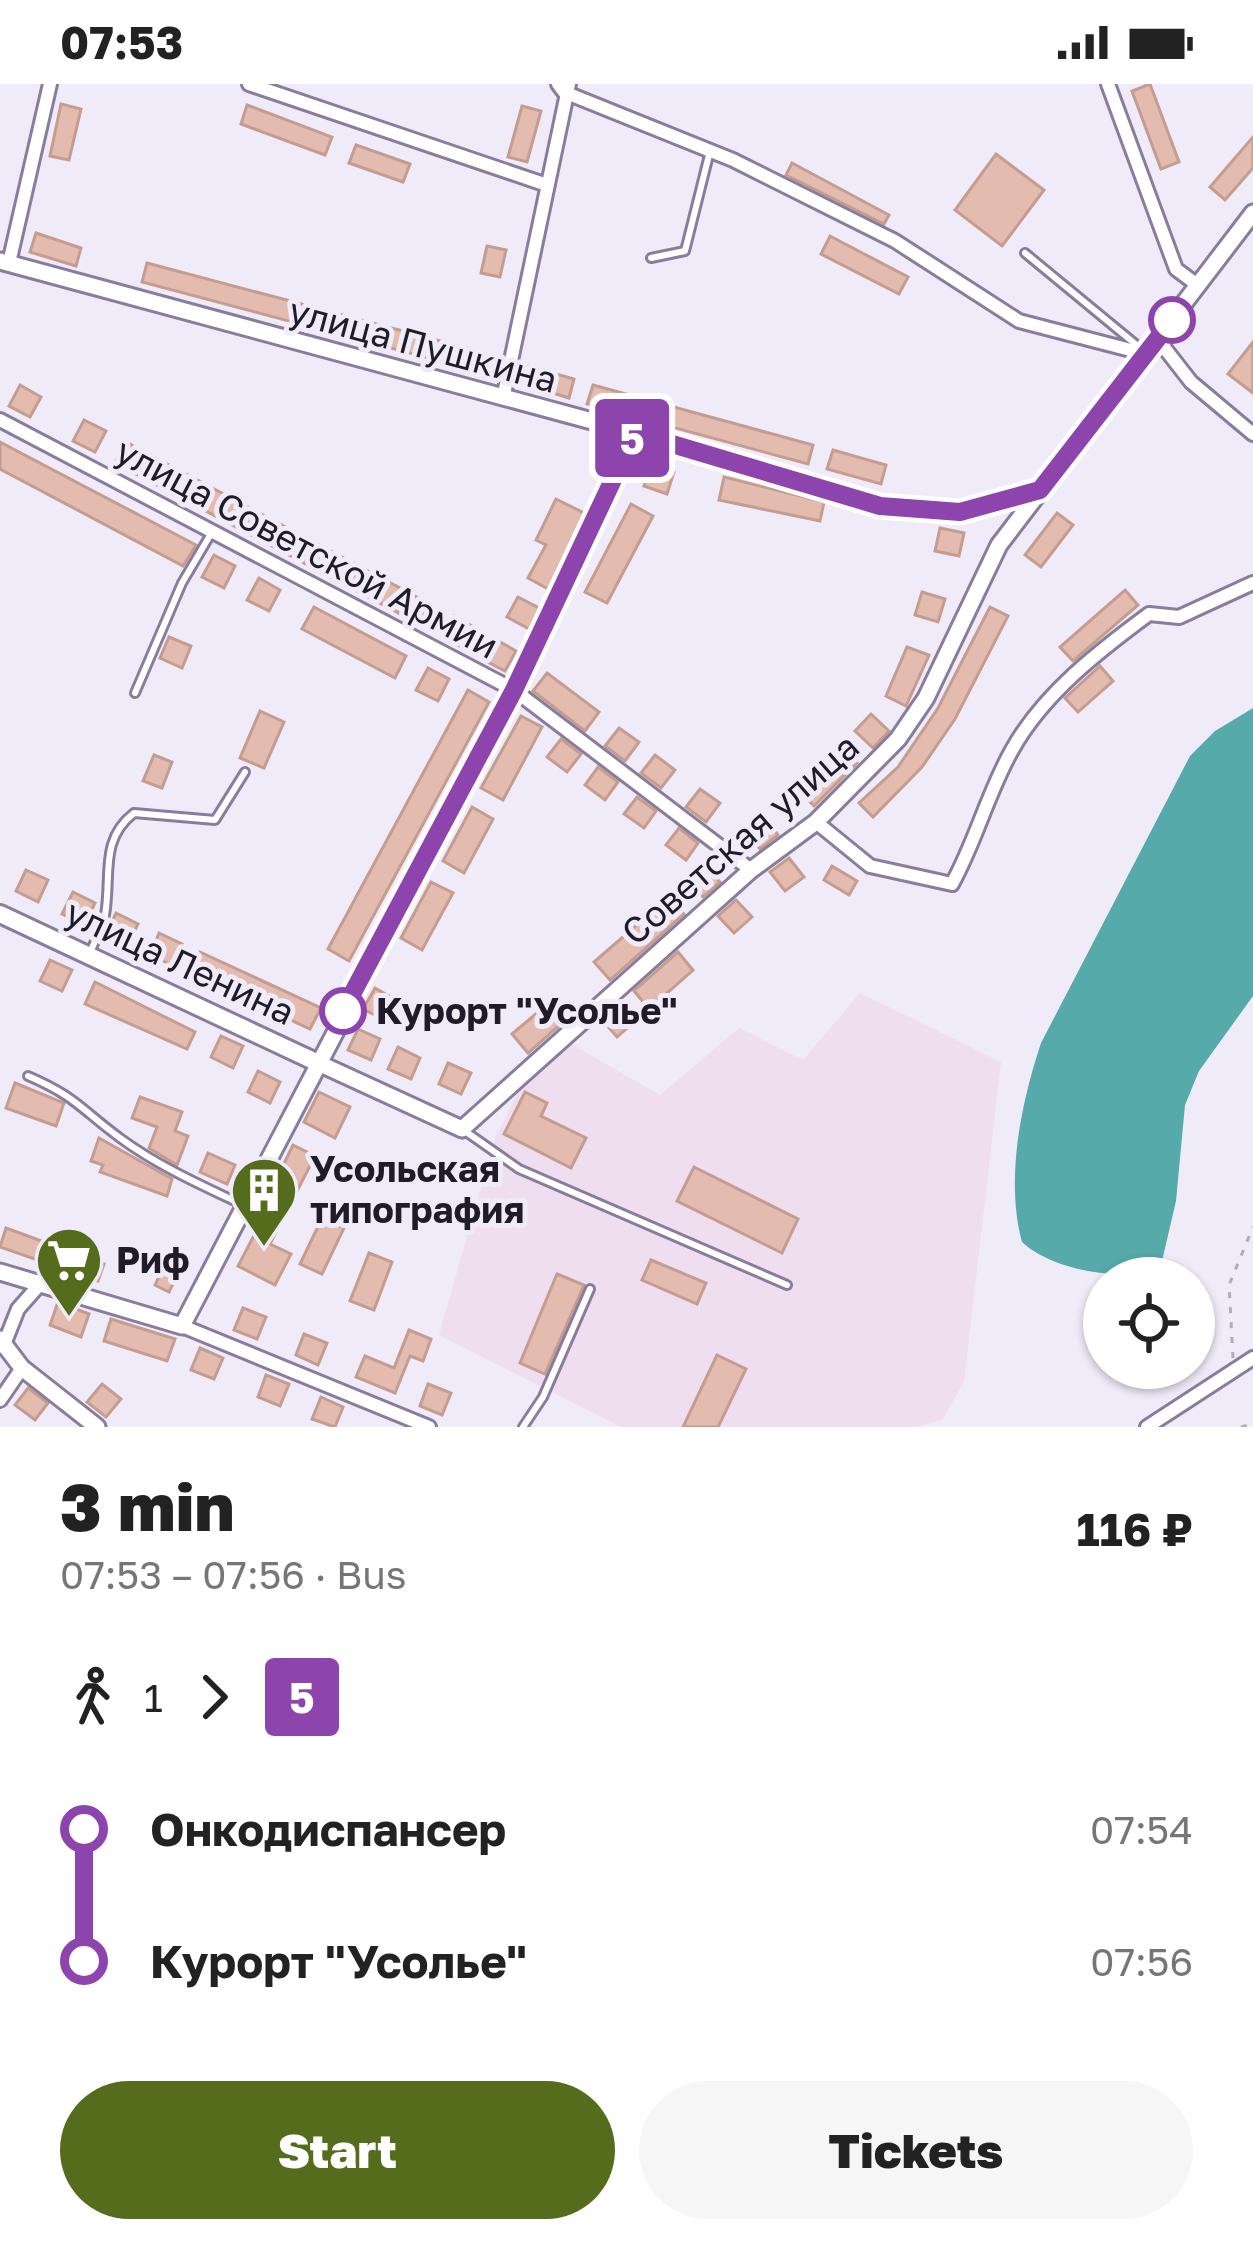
<!DOCTYPE html>
<html lang="en">
<head>
<meta charset="utf-8">
<style>
	body { margin:0; font-family:"Golos Text",sans-serif; background:#f6f6f6; color:#222; height:100vh; display:flex; flex-direction:column; font-size:45px; white-space:nowrap }
	* { box-sizing:border-box; margin:0 }
	p { font-size:39px; color:#767676 }
	.icon { flex:none; width:66px; height:66px; fill:none; stroke:currentColor; stroke-width:2; stroke-linecap:round; stroke-linejoin:round }
	.map { position:relative; height:1343px; overflow:hidden }
	.drawer { display:flex; flex-direction:column; background:#fff; flex:1 }
	.drawer>* { flex:none }
	.badge { padding:0 24px; border-radius:9px; font-size:42px; line-height:78px }
	.buttons { position:absolute; left:1083px; top:1173px; display:grid; gap:24px }
	.buttons a { display:grid; place-items:center; width:132px; height:132px; border-radius:50%; background:#fff; box-shadow:0 3px 9px #0004; font-size:60px }
	.map>.badge { position:absolute; translate:-50% -50%; box-shadow:0 0 0 6px #fff }
	.legs { display:flex; align-items:center; gap:18px; height:132px; padding:0 60px; font-size:39px }
	.legs p { margin-inline-start:auto }
	.head { display:flex; align-items:center; justify-content:space-between; height:204px; padding:0 60px }
	h1 { font-size:66px; font-weight:800; line-height:90px }
	.button { display:flex; gap:24px; margin-top:auto; padding:24px 60px }
	.button a { flex:1; height:138px; border-radius:72px; background:#556c1c; color:#fff; font-size:48px; font-weight:800; line-height:138px; text-align:center }
	.button a+a { background:#f6f6f6; color:#222 }
	ul { padding:0 60px; list-style:none }
	li { display:flex; align-items:center; gap:42px; height:132px; font-size:45px }
	li i { display:grid; place-items:center; width:18px; height:100%; margin:0 15px; background:currentColor }
	li i::after { content:''; width:30px; height:30px; margin:-15px; border:9px solid; border-radius:50%; background:#fff }
	li p { margin-inline-start:auto }
	li:first-child i { background:linear-gradient(#0000 50%,currentColor 0) }
	li:last-child i { background:linear-gradient(currentColor 50%,#0000 0) }
	.status { display:flex; justify-content:space-between; align-items:center; height:84px; padding:0 60px; background:#fff; direction:ltr }
	.status svg { height:33px; fill:currentColor }
	.map>svg:first-child { display:block }
</style>
</head>
<body>
<div class="status"><b>07:53</b><svg viewBox="0 0 49 12"><path d="M0 12V9h3v3zM5 12V6h3v6zM10 12V3h3v9zM15 12V0h3v12zM26 1h20v11H26zM47 4h2v5h-2z"/></svg></div>
<div class="map">
<svg width="1253" height="1343" viewBox="0 0 1253 1343">
	<rect width="100%" height="100%" fill="#f0ebf9"/>
	<path fill="#eedef0" d="M860,909l141,69 -37,320 -22,38 -27,7h-294l-182,-92 57,-199 25,-50 47,-44 92,53 79,-67 64,32z"/>
	<path fill="#56aaaa" d="M1253,624v288l-54,75 -14,34 -9,96 -14,60c-33,26 -112,8 -140,-19 -17,-62 -1,-139 19,-199l149,-287 25,-25z"/>
	<g fill="#e4bcaf" stroke="#c49d90" stroke-width="3">
		<path d="M1150,0l29,78 -18,7 -29,-78z"/>
		<path d="M61,20l20,5 -12,51 -19,-4z"/>
		<path d="M247,21l85,32 -7,18 -84,-31z"/>
		<path d="M522,22l19,5 -14,51 -19,-5z"/>
		<path d="M1253,53v31l-28,32 -15,-13z"/>
		<path d="M356,61l54,19 -7,18 -54,-19z"/>
		<path d="M996,70l48,36 -42,56 -47,-36z"/>
		<path d="M792,79l97,52 -5,9 -98,-49z"/>
		<path d="M36,149l45,15 -5,18 -46,-14z"/>
		<path d="M830,152l78,41 -9,17 -78,-40z"/>
		<path d="M487,162l19,4 -6,27 -19,-4z"/>
		<path d="M147,179l335,89 -5,19 -335,-89z"/>
		<path d="M1253,258v51l-25,-19z"/>
		<path d="M521,280l53,15 -5,19 -52,-16z"/>
		<path d="M20,301l21,12 -11,20 -21,-11z"/>
		<path d="M593,301l220,60 -5,19 -221,-60z"/>
		<path d="M84,336l22,11 -11,21 -22,-11z"/>
		<path d="M0,358l196,103 -13,21 -183,-97z"/>
		<path d="M126,358l308,164 -11,20 -308,-163z"/>
		<path d="M833,366l53,15 -5,19 -54,-15z"/>
		<path d="M651,380l23,8 -7,22 -23,-8z"/>
		<path d="M724,393l100,25 -4,19 -101,-21z"/>
		<path d="M556,415l28,14 -36,76 -20,-11 18,-33 -10,-5z"/>
		<path d="M631,420l22,12 -46,87 -22,-11z"/>
		<path d="M1057,429l16,12 -32,42 -16,-12z"/>
		<path d="M940,444l24,5 -5,23 -24,-5z"/>
		<path d="M214,471l21,11 -11,22 -22,-11z"/>
		<path d="M259,494l21,12 -11,21 -22,-11z"/>
		<path d="M1125,506l13,15 -65,56 -13,-14z"/>
		<path d="M922,508l23,7 -7,23 -23,-7z"/>
		<path d="M518,513l21,11 -10,21 -22,-12z"/>
		<path d="M314,523l92,49 -11,22 -93,-49z"/>
		<path d="M990,523l18,9 -53,103 -33,48 -49,50 -14,-14 39,-36 40,-59z"/>
		<path d="M454,532l22,12 -11,21 -22,-12z"/>
		<path d="M169,553l22,9 -9,22 -22,-10z"/>
		<path d="M495,555l21,12 -11,20 -21,-11z"/>
		<path d="M907,563l22,8 -23,51 -20,-10z"/>
		<path d="M1100,582l13,15 -35,31 -13,-14z"/>
		<path d="M428,584l21,11 -11,22 -22,-11z"/>
		<path d="M547,589l52,39 -14,19 -52,-40z"/>
		<path d="M468,606l21,12 -140,259 -21,-12z"/>
		<path d="M260,627l24,11 -20,46 -24,-10z"/>
		<path d="M871,630l18,17 -16,17 -18,-17z"/>
		<path d="M521,632l21,11 -39,73 -22,-12z"/>
		<path d="M619,644l20,14 -14,19 -20,-15z"/>
		<path d="M561,655l20,15 -14,18 -20,-15z"/>
		<path d="M840,662l17,17 -43,43 -17,-17z"/>
		<path d="M154,671l18,7 -10,26 -19,-7z"/>
		<path d="M655,671l20,15 -14,18 -20,-15z"/>
		<path d="M598,683l20,15 -13,18 -20,-15z"/>
		<path d="M700,705l20,14 -14,19 -20,-15z"/>
		<path d="M637,713l19,14 -12,17 -20,-14z"/>
		<path d="M472,723l21,12 -29,54 -21,-12z"/>
		<path d="M766,734l12,17 -18,14 -13,-18z"/>
		<path d="M679,744l19,15 -12,17 -20,-15z"/>
		<path d="M789,774l15,19 -19,14 -15,-19z"/>
		<path d="M705,780l15,18 -17,15 -16,-18z"/>
		<path d="M832,782l25,15 -8,14 -25,-15z"/>
		<path d="M26,786l22,10 -10,22 -22,-11z"/>
		<path d="M431,798l22,11 -31,57 -21,-12z"/>
		<path d="M73,808l22,11 -10,21 -23,-10z"/>
		<path d="M669,813l15,17 -74,66 -16,-18z"/>
		<path d="M736,816l16,17 -18,16 -16,-17z"/>
		<path d="M116,829l22,11 -10,21 -22,-11z"/>
		<path d="M159,849l23,11 -10,21 -22,-10z"/>
		<path d="M200,868l121,56 -11,21 -120,-56z"/>
		<path d="M678,868l15,18 -44,39 -15,-18z"/>
		<path d="M50,876l22,10 -10,21 -22,-10z"/>
		<path d="M95,898l100,50 -8,17 -102,-45z"/>
		<path d="M375,904l21,12 -11,20 -22,-11z"/>
		<path d="M557,912l16,17 -45,40 -16,-19z"/>
		<path d="M620,920l15,17 -18,16 -15,-17z"/>
		<path d="M358,945l22,10 -9,21 -23,-10z"/>
		<path d="M221,952l22,10 -10,22 -22,-11z"/>
		<path d="M398,963l22,11 -9,21 -23,-10z"/>
		<path d="M448,979l23,10 -10,21 -22,-10z"/>
		<path d="M258,987l22,11 -10,21 -22,-11z"/>
		<path d="M15,999l49,20 -8,23 -50,-18z"/>
		<path d="M319,1008l31,15 -15,31 -31,-16z"/>
		<path d="M525,1008l22,11 -6,13 45,22 -15,30 -67,-34z"/>
		<path d="M140,1013l42,15 -7,19 13,5 -11,29 -28,-17 8,-21 -25,-9z"/>
		<path d="M99,1054l73,41 -5,17 -67,-24 3,-7 -12,-4z"/>
		<path d="M293,1061l22,11 -26,51 -21,-11z"/>
		<path d="M208,1069l27,12 -8,19 -27,-12z"/>
		<path d="M694,1083l104,52 -16,34 -105,-52z"/>
		<path d="M322,1134l22,10 -22,46 -22,-10z"/>
		<path d="M262,1136l16,8 -8,16 21,10 -16,31 -37,-19z"/>
		<path d="M6,1144l98,36 -6,17 -98,-34z"/>
		<path d="M172,1165l15,7 -18,36 -14,-7z"/>
		<path d="M369,1169l23,9 -18,48 -24,-9z"/>
		<path d="M651,1176l55,23 -9,21 -55,-24z"/>
		<path d="M557,1190l27,11 -39,89 -25,-11z"/>
		<path d="M58,1218l31,12 -8,23 -31,-12z"/>
		<path d="M243,1224l23,9 -9,22 -23,-9z"/>
		<path d="M111,1235l64,20 -8,22 -63,-20z"/>
		<path d="M409,1246l22,9 -8,22 -13,-5 -15,37 -39,-16 9,-21 29,12z"/>
		<path d="M304,1250l23,9 -9,22 -22,-10z"/>
		<path d="M200,1264l23,10 -9,21 -23,-9z"/>
		<path d="M717,1271l29,14 -28,58h-35z"/>
		<path d="M266,1291l23,9 -9,22 -22,-9z"/>
		<path d="M102,1300l19,15 -15,18 -19,-15z"/>
		<path d="M428,1300l23,9 -9,22 -22,-9z"/>
		<path d="M28,1304l20,15 -13,17 -20,-15z"/>
		<path d="M321,1313l22,10 -8,20 -23,-8z"/>
	</g>
	<g fill="none" stroke-linecap="round" stroke-linejoin="round">
		<defs>
			<g id="service">
				<path d="M1025,169l114,94"/>
				<path d="M651,174l34,-7 25,-100"/>
				<path d="M135,609l47,-110 30,-51"/>
				<path d="M90,869c5,-13 12,-25 15,-38 7,-39 -6,-75 29,-102l81,7 30,-48"/>
				<path d="M28,992c47,20 54,34 92,62 38,28 81,47 123,67"/>
				<path d="M462,1045l57,40 268,116"/>
				<path d="M523,1343l20,-30 47,-108"/>
			</g>
			<g id="minor">
				<path d="M249,0l298,101"/>
				<path d="M558,0l6,8 169,68 162,81 124,80 127,33"/>
				<path d="M1108,0l68,185 20,15"/>
				<path d="M9,179l41,-179"/>
				<path d="M1159,257l32,41 62,52"/>
				<path d="M504,310l65,-310"/>
				<path d="M0,336l514,270 237,180"/>
				<path d="M816,738l54,44 82,18c24,-43 36,-92 60,-134 31,-56 87,-99 137,-136l30,3 74,-34"/>
				<path d="M182,1242l247,101"/>
				<path d="M3,1263l15,-38 23,-26"/>
				<path d="M0,1316l22,-32"/>
				<path d="M1147,1343l106,-69"/>
			</g>
			<g id="tertiary">
				<path d="M0,177l640,173"/>
				<path d="M316,978l146,67 289,-259 65,-48 82,-83 28,-41 73,-153 254,-332"/>
				<path d="M0,1188l182,54 332,-636 121,-257 244,73 81,6 80,-22"/>
				<path d="M0,1255l22,29 75,59"/>
			</g>
			<path id="secondary" d="M0,830l316,148"/>
		</defs>
		<use href="#service" stroke="#897d9d" stroke-width="12"/>
		<use href="#minor" stroke="#897d9d" stroke-width="18"/>
		<use href="#tertiary" stroke="#897d9d" stroke-width="21"/>
		<use href="#secondary" stroke="#897d9d" stroke-width="22"/>
		<g stroke="#b1acba" stroke-width="3" stroke-dasharray="6 9" stroke-linecap="butt">
			<path d="M1233,1274l-4,-73 24,-58"/>
			<path d="M1241,1343l12,-3"/>
		</g>
		<use href="#service" stroke="#fff" stroke-width="6"/>
		<use href="#minor" stroke="#fff" stroke-width="12"/>
		<use href="#tertiary" stroke="#fff" stroke-width="15"/>
		<use href="#secondary" stroke="#fff" stroke-width="16"/>
	</g>
	<g fill="none" stroke-linecap="round" stroke-linejoin="round">
		<defs>
			<path id="line-1" d="M343,927l171,-321 121,-257 245,73 80,6 80,-22 132,-170"/>
		</defs>
		<use href="#line-1" stroke="#fff" stroke-width="27"/>
		<use href="#line-1" stroke="#8e44ad" stroke-width="18"/>
	</g>
	<defs>
		<symbol id="building-pin" viewBox="-11 -11 22 30"><path d="M0 17L-7.5 6A9.5 9.5 0 1 1 7.5 6Z" fill="#556c1c" stroke="#f0ebf9"/><path d="M-4-6H4V6H1V3H-1V6H-4ZM-2.5-4.3h1.7v1.8h-1.7ZM.8-4.3h1.7v1.8H.8ZM-2.5-1h1.7V.8h-1.7ZM.8-1h1.7V.8H.8Z" fill="#fff"/></symbol>
		<symbol id="supermarket-pin" viewBox="-11 -11 22 30"><path d="M0 17L-7.5 6A9.5 9.5 0 1 1 7.5 6Z" fill="#556c1c" stroke="#f0ebf9"/><path d="M-6-5.5h2.5l.6 2H6L4.5 2H-2.5L-4.4-4H-6ZM-1.5 3.2a1.3 1.3 0 1 0 .1 0ZM3 3.2a1.3 1.3 0 1 0 .1 0Z" fill="#fff"/></symbol>
	</defs>
	<g fill-rule="evenodd">
		<use href="#building-pin" x="226" y="1068" width="76" height="104"/>
		<use href="#supermarket-pin" x="31" y="1138" width="76" height="104"/>
	</g>
	<g fill="#fff" stroke="#8e44ad" stroke-width="6">
		<circle cx="1172" cy="236" r="21"/>
		<circle cx="343" cy="927" r="21"/>
	</g>
	<g text-anchor="middle" stroke-width="10" stroke-linejoin="round" paint-order="stroke">
		<g font-size="36" fill="#201b28" stroke="#f0ebf9">
			<text transform="translate(423 261) rotate(15)" y="13">улица Пушкина</text>
			<text transform="translate(307 464) rotate(28)" y="13">улица Советской Армии</text>
			<text transform="translate(740 755) rotate(-41)" y="13">Советская улица</text>
			<text transform="translate(180 878) rotate(25)" y="13">улица Ленина</text>
		</g>
		<g font-size="36" font-weight="bold" fill="#201b28" stroke="#f0ebf9" text-anchor="start">
			<text x="376" y="940">Курорт "Усолье"</text>
		</g>
		<g font-size="36" font-weight="bold" fill="#201b28" stroke="#f0ebf9" text-anchor="start">
			<text x="310" y="1098">Усольская<tspan x="310" dy="41">типография</tspan></text>
			<text x="116" y="1189">Риф</text>
		</g>
	</g>
</svg>
<div class="buttons">
<a><svg class="icon" aria-label="locate" viewBox="0 0 24 24"><circle cx="12" cy="12" r="6"/><path d="M12 2v4M12 18v4M2 12h4M18 12h4"/></svg></a>
</div>
<b class="badge" style="left:632px;top:354px;background:#8e44ad;color:#fff">5</b>
</div>
<section class="drawer">
<div class="head"><div><h1>3 min</h1><p>07:53 – 07:56 · Bus</p></div><b>116 ₽</b></div>
<div class="legs"><svg class="icon" aria-label="walk" viewBox="0 0 24 24"><circle cx="13" cy="4" r="2"/><path d="M13 8l-2 6 4 7M11 14l-3 7M7 12l3-4h3l4 4"/></svg>1<svg class="icon" aria-label="forward" viewBox="0 0 24 24"><path d="M9 5l7 7-7 7"/></svg><b class="badge" style="background:#8e44ad;color:#fff">5</b></div>
<ul>
<li><i style="color:#8e44ad"></i><b>Онкодиспансер</b><p>07:54</p></li>
<li><i style="color:#8e44ad"></i><b>Курорт &quot;Усолье&quot;</b><p>07:56</p></li>
</ul>
<div class="button"><a>Start</a><a>Tickets</a></div>
</section>
</body>
</html>
